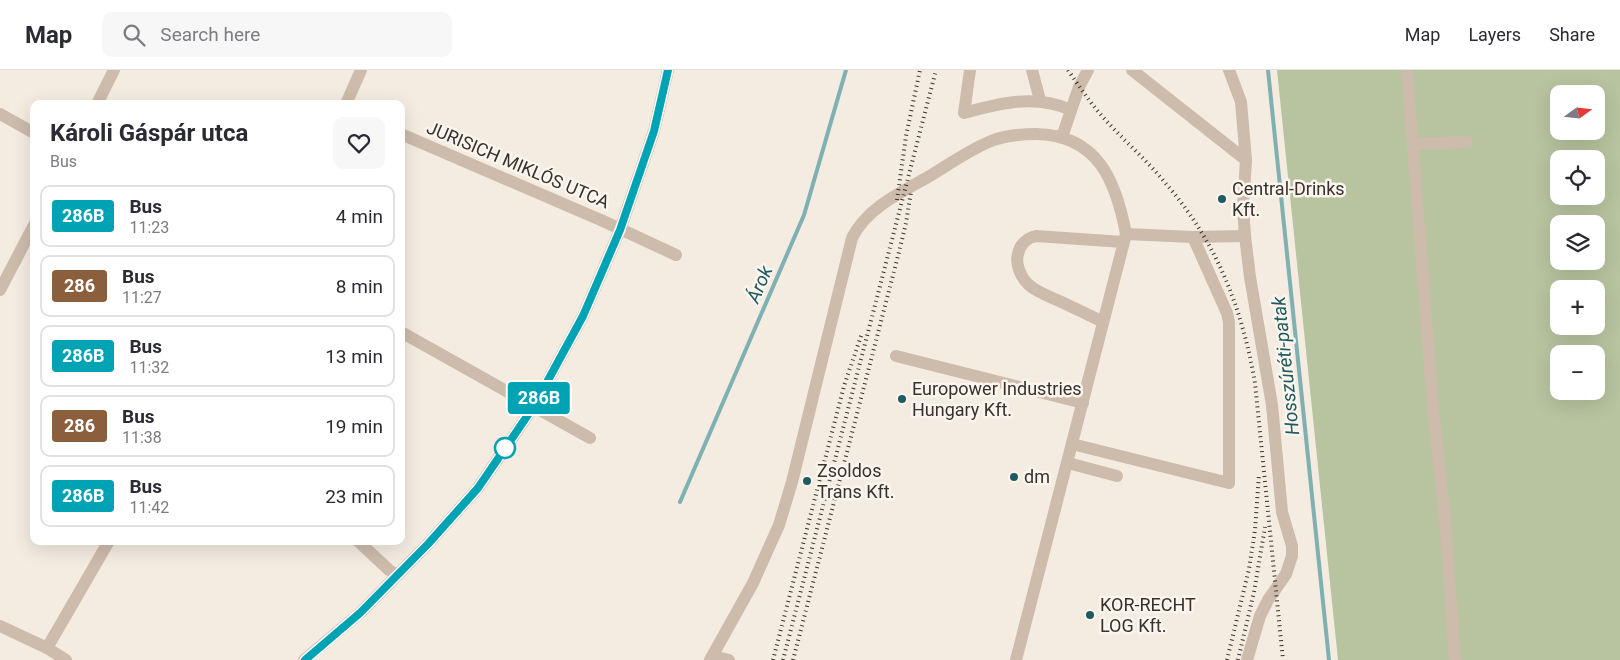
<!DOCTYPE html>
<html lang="en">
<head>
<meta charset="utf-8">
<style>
	body { margin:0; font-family:Roboto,sans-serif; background:#f7f7f7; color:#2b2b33; height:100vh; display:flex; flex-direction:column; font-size:19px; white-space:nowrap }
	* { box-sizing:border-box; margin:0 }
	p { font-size:16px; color:#7c7c81 }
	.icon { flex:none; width:28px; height:28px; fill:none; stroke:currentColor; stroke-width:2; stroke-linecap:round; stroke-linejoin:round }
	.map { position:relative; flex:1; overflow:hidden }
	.panel { position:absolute; left:30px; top:30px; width:375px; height:445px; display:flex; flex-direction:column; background:#fff; border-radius:10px; box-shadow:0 5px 20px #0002 }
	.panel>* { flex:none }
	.badge { padding:0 10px; border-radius:4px; font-size:18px; line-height:32px }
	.needle { width:32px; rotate:75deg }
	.buttons { position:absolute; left:1550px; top:15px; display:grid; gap:10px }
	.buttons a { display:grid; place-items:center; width:55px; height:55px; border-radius:10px; background:#fff; box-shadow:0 5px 20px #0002; font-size:25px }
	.map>.badge { position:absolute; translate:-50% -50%; box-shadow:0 0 0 2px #fff }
	.round { display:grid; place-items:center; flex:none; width:52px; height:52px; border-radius:10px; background:#f7f7f7 }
	.overview { display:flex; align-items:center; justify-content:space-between; height:85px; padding:0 20px }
	h1 { font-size:24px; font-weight:700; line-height:38px }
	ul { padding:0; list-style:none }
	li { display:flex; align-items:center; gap:15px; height:62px; margin:0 10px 8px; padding:0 10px; border:2px solid #e1e1e2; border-radius:10px }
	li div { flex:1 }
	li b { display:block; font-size:19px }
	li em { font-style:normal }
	li .badge { min-width:55px; font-weight:700; text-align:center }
	header { display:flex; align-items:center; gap:30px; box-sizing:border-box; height:70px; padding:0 25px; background:#fff; border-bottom:1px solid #e1e1e2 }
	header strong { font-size:24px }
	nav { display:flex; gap:28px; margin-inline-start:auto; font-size:18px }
	.search { width:350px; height:45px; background:#f7f7f7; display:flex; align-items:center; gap:12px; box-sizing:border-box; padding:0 18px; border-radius:10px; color:#7c7c81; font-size:19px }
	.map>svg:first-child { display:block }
</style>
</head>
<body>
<header>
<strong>Map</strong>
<div class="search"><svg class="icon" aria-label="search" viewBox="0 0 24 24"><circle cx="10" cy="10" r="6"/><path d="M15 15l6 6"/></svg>Search here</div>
<nav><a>Map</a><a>Layers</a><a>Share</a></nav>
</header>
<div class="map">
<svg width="1620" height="590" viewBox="0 0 1620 590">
	<rect width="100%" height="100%" fill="#f4ebe1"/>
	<path fill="#b8c4a0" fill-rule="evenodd" d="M1277,0h343v590h-282zM1559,24h37v37h-37zM1559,89h37v37h-37zM1559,154h37v37h-37zM1559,219h37v37h-37zM1559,284h37v37h-37z"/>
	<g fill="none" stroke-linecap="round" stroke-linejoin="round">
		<g stroke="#7fb0b2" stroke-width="4">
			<path d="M1268,0l61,590"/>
			<path d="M680,432l124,-287 42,-145"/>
		</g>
		<g stroke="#cdbbac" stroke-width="12">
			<path d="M970,0l-6,43c36,-10 71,-19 107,-3"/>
			<path d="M1032,0l8,30"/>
			<path d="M1132,0l114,90 -3,47 2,29 5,41 22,128 10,107 10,34v10l-6,18 -18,26 -8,16 -13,44"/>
			<path d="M1229,0l12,32 5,58"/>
			<path d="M1407,0l26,338 12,110 10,142"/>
			<path d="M97,34l17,-34"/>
			<path d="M346,34l15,-34"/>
			<path d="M0,44l34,19"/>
			<path d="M401,64l202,87 73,34"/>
			<path d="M1062,67l17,-50 9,-17"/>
			<path d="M1413,74l54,-2"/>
			<path d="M1126,164l67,3 52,-1"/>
			<path d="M0,220l34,-65"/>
			<path d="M1103,252c-15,-7 -30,-15 -46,-22 -9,-4 -20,-8 -28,-15 -8,-7 -14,-21 -11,-31 2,-10 9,-16 18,-18l87,6"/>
			<path d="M401,262l189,106"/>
			<path d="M896,286l187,47"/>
			<path d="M1072,374l157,39v-161l-2,-9 -34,-76"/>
			<path d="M1068,393l49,13"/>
			<path d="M358,471l31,29 8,5"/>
			<path d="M0,556l47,22 19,12"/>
			<path d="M47,578l62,-107"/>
			<path d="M713,586l16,4"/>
			<path d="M304,590l56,-47 68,-69 50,-56 56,-82 49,-90 37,-86 34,-99 14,-61"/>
			<path d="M710,590l43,-77 26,-58 13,-43 60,-244c15,-30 48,-45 76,-61 20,-12 41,-27 63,-36 13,-5 30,-7 45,-7 62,1 80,47 90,100l-110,426"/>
		</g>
		<g stroke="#3b302b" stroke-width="4" stroke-dasharray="1 4" stroke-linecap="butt">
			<path d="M1068,0c11,16 21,31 34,46 21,24 45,44 65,69 50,58 75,123 88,198l28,277"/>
			<path d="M897,130l9,-64 14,-66"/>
			<path d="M773,590l71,-274 18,-53"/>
			<path d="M783,590l153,-590"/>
			<path d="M793,590l106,-408 7,-29 5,-31"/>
			<path d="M1227,590l22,-91 6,-39 4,-55"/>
			<path d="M1238,590l16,-68 11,-65"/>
		</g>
	</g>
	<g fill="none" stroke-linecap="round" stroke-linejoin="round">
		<defs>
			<path id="line" d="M305,590l55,-47 68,-69 50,-56 56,-82 49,-90 37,-86 34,-99 14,-61"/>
		</defs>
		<use href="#line" stroke="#fff" stroke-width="11"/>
		<use href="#line" stroke="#00a3b4" stroke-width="8"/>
	</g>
	<g fill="#1f5a5e" stroke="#fbf5ee" stroke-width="2">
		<circle cx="1222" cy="129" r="5"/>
		<circle cx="902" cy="329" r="5"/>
		<circle cx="1014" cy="407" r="5"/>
		<circle cx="807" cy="411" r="5"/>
		<circle cx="1090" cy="545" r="5"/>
	</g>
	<circle fill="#fff" stroke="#00a3b4" stroke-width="2.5" cx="505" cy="378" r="10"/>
	<g text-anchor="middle" stroke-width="5" stroke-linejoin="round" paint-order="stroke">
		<g font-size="18" fill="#3b302b" stroke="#fbf5ee">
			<text transform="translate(518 95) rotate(23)" y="6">JURISICH MIKLÓS UTCA</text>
		</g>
		<g font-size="18" fill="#3b302b" stroke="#fbf5ee" text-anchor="start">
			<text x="1232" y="125">Central-Drinks<tspan x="1232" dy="21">Kft.</tspan></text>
			<text x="912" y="325">Europower Industries<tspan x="912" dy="21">Hungary Kft.</tspan></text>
			<text x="817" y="407">Zsoldos<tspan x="817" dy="21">Trans Kft.</tspan></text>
			<text x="1024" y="413">dm</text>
			<text x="1100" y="541">KOR-RECHT<tspan x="1100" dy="21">LOG Kft.</tspan></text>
		</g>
		<g font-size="19" font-style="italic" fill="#1f5a5e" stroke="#fbf5ee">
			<text transform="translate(759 214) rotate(-67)" y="7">Árok</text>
			<text transform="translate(1285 296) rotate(-96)" y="7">Hosszúréti-patak</text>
		</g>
	</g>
</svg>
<div class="buttons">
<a><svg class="needle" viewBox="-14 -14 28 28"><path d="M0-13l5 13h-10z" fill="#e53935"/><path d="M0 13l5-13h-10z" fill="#7c7c81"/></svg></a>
<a><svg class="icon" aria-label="locate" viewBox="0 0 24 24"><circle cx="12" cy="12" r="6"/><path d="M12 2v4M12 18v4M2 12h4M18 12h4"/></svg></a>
<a><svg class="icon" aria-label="layers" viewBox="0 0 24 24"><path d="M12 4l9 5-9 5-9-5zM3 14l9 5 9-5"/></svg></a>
<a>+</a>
<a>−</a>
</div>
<b class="badge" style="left:539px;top:328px;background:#00a3b4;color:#fff">286B</b>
<section class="panel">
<div class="overview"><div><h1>Károli Gáspár utca</h1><p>Bus</p></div><a class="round"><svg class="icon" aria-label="heart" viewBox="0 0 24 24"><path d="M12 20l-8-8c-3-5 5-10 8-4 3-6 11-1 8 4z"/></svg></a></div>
<ul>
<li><span class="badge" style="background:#00a3b4;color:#fff">286B</span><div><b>Bus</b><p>11:23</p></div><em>4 min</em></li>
<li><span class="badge" style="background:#8b5e3c;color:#fff">286</span><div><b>Bus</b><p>11:27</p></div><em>8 min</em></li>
<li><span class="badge" style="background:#00a3b4;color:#fff">286B</span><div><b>Bus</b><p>11:32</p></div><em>13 min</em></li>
<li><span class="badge" style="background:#8b5e3c;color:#fff">286</span><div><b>Bus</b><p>11:38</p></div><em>19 min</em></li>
<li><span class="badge" style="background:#00a3b4;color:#fff">286B</span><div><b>Bus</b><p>11:42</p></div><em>23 min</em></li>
</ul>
</section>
</div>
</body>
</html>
